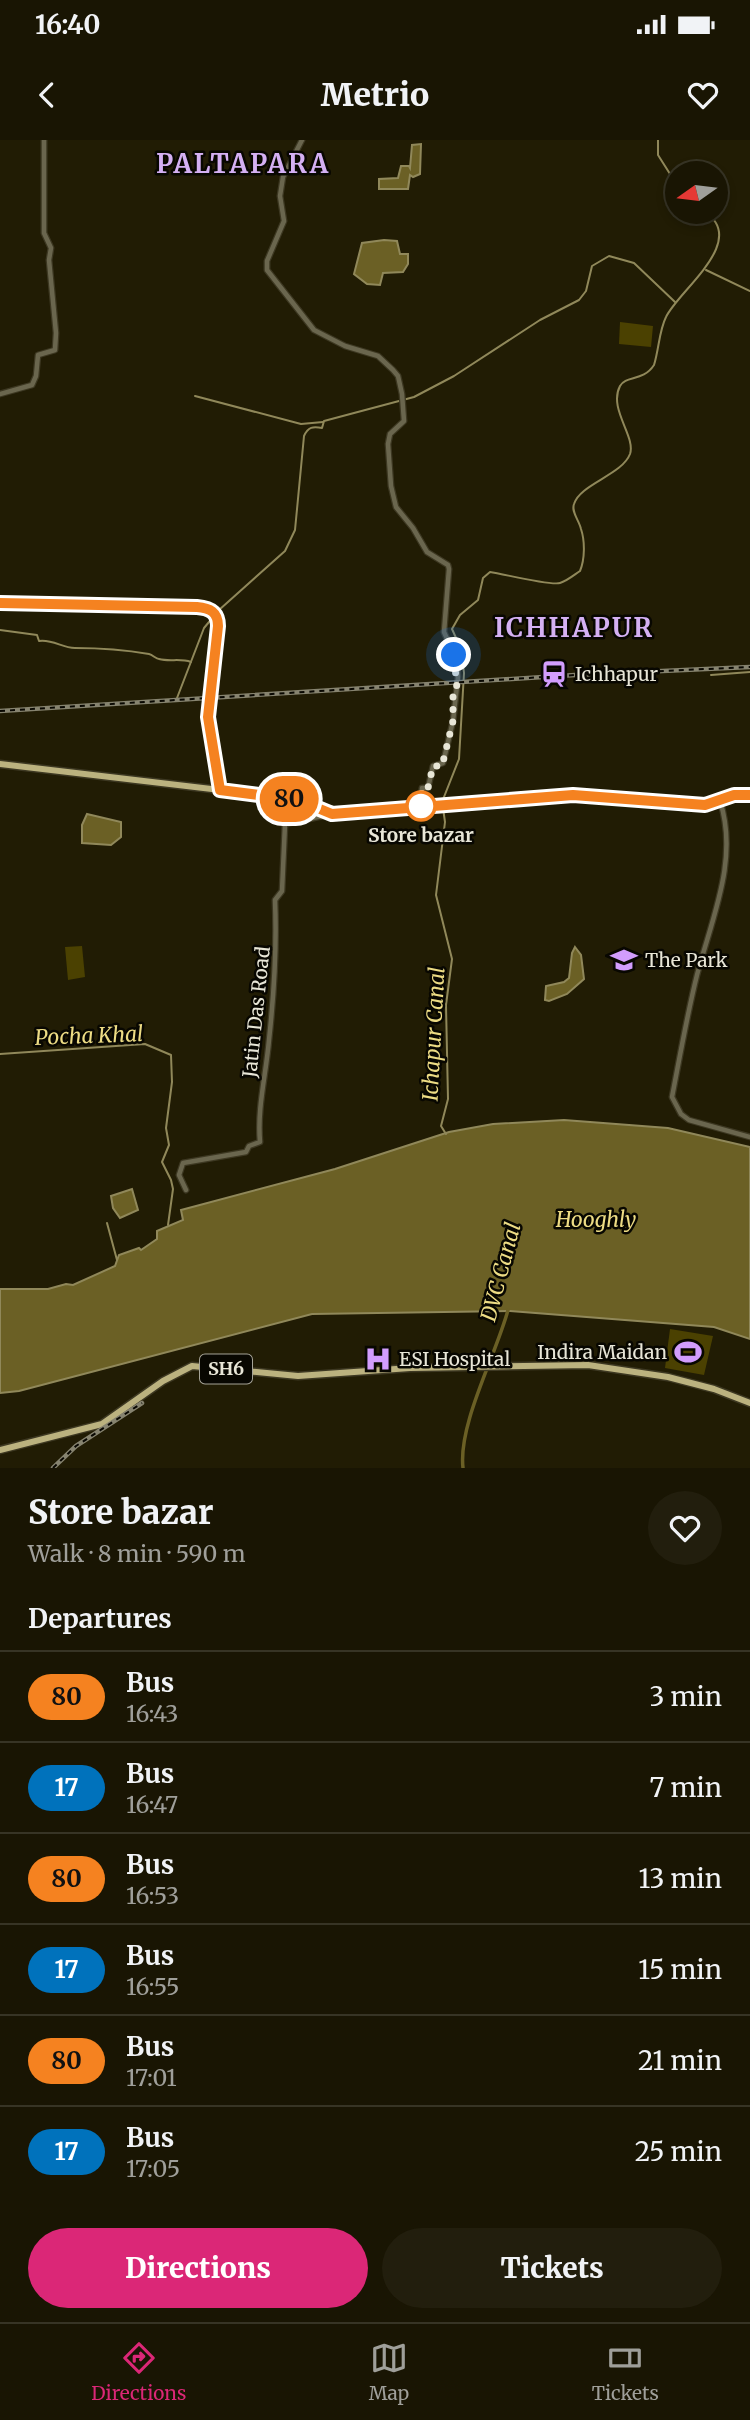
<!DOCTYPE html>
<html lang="en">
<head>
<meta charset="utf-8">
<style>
	body { margin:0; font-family:Merriweather,serif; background:#221e0d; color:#f1f3f6; height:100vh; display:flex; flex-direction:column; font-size:26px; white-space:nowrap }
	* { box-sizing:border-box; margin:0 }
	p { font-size:23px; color:#9f9f9a }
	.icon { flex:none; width:38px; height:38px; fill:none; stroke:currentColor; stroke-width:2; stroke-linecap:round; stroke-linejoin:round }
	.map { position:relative; height:1328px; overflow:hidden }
	.drawer { display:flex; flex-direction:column; background:#191503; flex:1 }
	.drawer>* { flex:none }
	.badge { padding:0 14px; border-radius:23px; font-size:24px; line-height:46px }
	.needle { width:46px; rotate:256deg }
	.buttons { position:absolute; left:665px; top:21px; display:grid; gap:14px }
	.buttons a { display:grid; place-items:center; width:63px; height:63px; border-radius:50%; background:#191503; box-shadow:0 4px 10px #0003,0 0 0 2px #373425; font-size:35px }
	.you { position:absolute; width:35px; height:35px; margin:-18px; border:5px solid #fff; border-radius:50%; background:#1a73e8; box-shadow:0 0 0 10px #1a73e833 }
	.map>.badge { position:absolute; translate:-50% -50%; box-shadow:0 0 0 4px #fff }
	h2 { padding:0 28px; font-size:26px; line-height:63px }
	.round { display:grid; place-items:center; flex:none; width:74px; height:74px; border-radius:37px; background:#221e0d }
	.headline { display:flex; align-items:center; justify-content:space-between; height:119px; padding:0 28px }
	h1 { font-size:33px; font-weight:800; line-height:52px }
	.action { display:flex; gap:14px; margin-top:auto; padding:14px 28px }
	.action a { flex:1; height:80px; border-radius:42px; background:#db2777; color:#fff; font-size:28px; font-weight:800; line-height:80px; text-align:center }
	.action a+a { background:#221e0d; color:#f1f3f6 }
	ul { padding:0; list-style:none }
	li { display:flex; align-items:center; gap:21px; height:91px; padding:0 28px; border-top:2px solid #373425 }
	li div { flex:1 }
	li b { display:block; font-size:26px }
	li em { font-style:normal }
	li .badge { min-width:77px; font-weight:700; text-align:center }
	.status { display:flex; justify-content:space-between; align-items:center; height:49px; padding:0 35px; background:#191503; direction:ltr }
	.status svg { height:19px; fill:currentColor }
	header { display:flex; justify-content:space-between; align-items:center; height:91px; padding:0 28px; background:#191503; font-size:32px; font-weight:800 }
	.tab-bar { display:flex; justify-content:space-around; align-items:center; height:98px; border-top:2px solid #373425; background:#191503; font-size:19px; color:#9f9f9a }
	.tab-bar a { display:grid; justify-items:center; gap:4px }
	.tab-bar .active { color:#db2777 }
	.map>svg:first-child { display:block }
</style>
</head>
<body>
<div class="status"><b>16:40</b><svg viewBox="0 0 49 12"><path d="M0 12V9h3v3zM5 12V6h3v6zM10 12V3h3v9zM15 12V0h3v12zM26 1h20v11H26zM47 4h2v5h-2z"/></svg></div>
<header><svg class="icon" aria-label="back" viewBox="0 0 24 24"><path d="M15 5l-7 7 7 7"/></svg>Metrio<svg class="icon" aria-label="heart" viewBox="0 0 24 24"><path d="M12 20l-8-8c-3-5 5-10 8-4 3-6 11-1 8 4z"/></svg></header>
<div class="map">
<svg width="750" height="1328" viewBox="0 0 750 1328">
	<rect width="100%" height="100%" fill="#211c04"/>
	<g fill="#4b4101">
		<path d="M620,182l33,4 -2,21 -32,-3z"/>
		<path d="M82,806l3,31 -17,3 -3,-33z"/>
		<path d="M670,1189l43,7 -9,39 -39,-7z"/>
	</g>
	<g fill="#6b6025" stroke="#90885a" stroke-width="2">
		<path d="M421,4l-1,30 -7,3 -3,-2 -2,14h-29v-10l19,-1 3,-12h8l1,2 2,-23z"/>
		<path d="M384,100l13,1 3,13h8v10l-5,8 -20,1 -3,12 -13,-1 -13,-10 8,-31z"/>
		<path d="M87,674l34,8v15l-10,8 -29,-2v-18z"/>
		<path d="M575,807l6,8 3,24 -17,15 -18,7 -4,-1 1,-14 18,-4 5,-4 3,-25z"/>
		<path d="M564,980l104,8 82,19v192l-36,-12 -204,-16 -198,3 -293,77 -19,2v-104h48l18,-5 7,1 42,-19 4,-11 20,-7 2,2 16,-11v-8l26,-11 -2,-10 154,-41 114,-37 44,-8z"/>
		<path d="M132,1049l6,21 -18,8 -7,-10 -2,-12z"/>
	</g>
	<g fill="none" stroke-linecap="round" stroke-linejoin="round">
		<g stroke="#90885a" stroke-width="2">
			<path d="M658,0v15l19,30"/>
			<path d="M706,130l44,21"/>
			<path d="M195,256l106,28 22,-2"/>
			<path d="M0,490l37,5 2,6c14,-2 23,7 36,7 24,0 51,2 74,6 4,1 7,5 10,5 11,3 21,-1 32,3"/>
			<path d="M711,535l39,-3"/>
			<path d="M177,558l27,-70 15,-18 66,-59 10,-21 9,-94c4,-9 9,-10 18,-8l2,-7 90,-24 40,-21 86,-56 39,-20 7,-9 6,-25 17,-10 25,7 41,39"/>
			<path d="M442,662l17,-43 5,-86 -3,-24 -9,-20 8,-14 18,-15 5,-22 7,-6c14,2 60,14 70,11 7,-2 14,-8 20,-12 5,-12 5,-30 1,-42 -2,-9 -10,-17 -7,-25 6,-20 48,-29 56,-50 6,-18 -22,-45 -10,-68 6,-11 23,-4 34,-21 5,-16 5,-34 12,-48 12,-26 83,-76 39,-105"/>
			<path d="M443,668l2,14 -9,73 16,64 -6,46 2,94 -7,27 5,8"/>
			<path d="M0,914l145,-10 26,11 1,27 -6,46 3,17 -7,17 9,18 2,9 -5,36"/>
			<path d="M107,1083l10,37"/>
		</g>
		<path stroke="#6b6025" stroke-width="3.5" d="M463,1328c-5,-44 33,-113 45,-158"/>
		<defs>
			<g id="tertiary">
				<path d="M302,0l-19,37 -3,19 4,25 -17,40v9l47,60 31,16 33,10 15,14 5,6 4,18 2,27 -14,13 -2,10 3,42 5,21 17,21 14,24 21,13 1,4 -5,63 13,29 1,16 -5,44 -10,42 -10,3 -5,22h-6l-2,18"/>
				<path d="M0,254l32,-9 4,-9 2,-21 17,-5 1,-17 -7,-73 2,-12 -7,-15v-93"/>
				<path d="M0,463l197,3c13,2 21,6 21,20l-10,91 12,73"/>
				<path d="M720,661c19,58 -8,117 -23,174 -10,40 -17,81 -25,122l9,17 8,6 61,17"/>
				<path d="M186,1050l-7,-15 4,-12 63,-11 3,-6 11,-4c-3,-34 6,-67 9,-102 5,-46 8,-93 6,-140l7,-9 3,-67 47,-10"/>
			</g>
			<g id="primary">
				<path d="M0,624l287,34 20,5 25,11 241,-19 132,10 29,-10h16"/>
				<path d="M0,1310l102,-26 61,-43 29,-15 106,10 112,-8 178,-3 80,12 46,12 36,14"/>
			</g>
		</defs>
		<use href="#tertiary" stroke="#3d3822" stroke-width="7"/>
		<use href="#primary" stroke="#3d3822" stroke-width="9"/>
		<use href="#tertiary" stroke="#6a664e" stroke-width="4.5"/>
		<use href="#primary" stroke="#bbb27f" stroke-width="6"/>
		<defs>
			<g id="rail">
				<path d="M0,571l575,-36 175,-8"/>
				<path d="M53,1328l23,-22 66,-43"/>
			</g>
		</defs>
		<use href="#rail" stroke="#86836f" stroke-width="4.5"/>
		<use href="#rail" stroke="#080701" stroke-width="2" stroke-dasharray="5" stroke-linecap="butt"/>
	</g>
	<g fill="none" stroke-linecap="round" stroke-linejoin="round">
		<defs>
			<path id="line" d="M0,463l197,4c13,1 21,5 21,19l-10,91 12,73 78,10 34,14 241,-19 132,10 29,-10h16"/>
		</defs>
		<use href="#line" stroke="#fff" stroke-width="16"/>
		<use href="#line" stroke="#f58220" stroke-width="10"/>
		<path stroke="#e8e6d7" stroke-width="7" stroke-dasharray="0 12.6" d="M421,666l1,-18h6l5,-22h9l11,-45v-25l4,-7 -3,-34"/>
	</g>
	<defs>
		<symbol id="station-bare" viewBox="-9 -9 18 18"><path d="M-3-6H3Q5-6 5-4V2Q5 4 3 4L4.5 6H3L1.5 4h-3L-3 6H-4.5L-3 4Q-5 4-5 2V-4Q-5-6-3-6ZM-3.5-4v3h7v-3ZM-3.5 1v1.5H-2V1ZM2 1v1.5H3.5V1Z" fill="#d29dfd" stroke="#080701" stroke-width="2.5" paint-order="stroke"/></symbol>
		<symbol id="university-bare" viewBox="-9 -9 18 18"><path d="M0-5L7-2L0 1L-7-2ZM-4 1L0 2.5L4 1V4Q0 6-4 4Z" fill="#d29dfd" stroke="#080701" stroke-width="2.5" paint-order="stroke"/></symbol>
		<symbol id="stadium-bare" viewBox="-9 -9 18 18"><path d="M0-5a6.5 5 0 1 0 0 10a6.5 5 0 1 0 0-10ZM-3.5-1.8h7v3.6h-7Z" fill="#d29dfd" stroke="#080701" stroke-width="2.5" paint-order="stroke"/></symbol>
		<symbol id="hospital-bare" viewBox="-9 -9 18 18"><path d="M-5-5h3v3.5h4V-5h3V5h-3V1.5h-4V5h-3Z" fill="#d29dfd" stroke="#080701" stroke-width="2.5" paint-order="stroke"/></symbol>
	</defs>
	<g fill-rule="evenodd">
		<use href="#station-bare" x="535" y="515" width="38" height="38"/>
		<use href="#university-bare" x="605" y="801" width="38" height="38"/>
		<use href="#stadium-bare" x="669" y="1193" width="38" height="38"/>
		<use href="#hospital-bare" x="359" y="1200" width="38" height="38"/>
	</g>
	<circle fill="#fff" stroke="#f58220" stroke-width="3.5" cx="421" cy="666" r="14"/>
	<g text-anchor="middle" stroke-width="5" stroke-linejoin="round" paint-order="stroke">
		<rect fill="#080701" stroke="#a5a397" stroke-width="2" x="200" y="1214.5" width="52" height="29" rx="5"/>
		<g font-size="18" font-weight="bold" fill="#e8e6d7">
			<text x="226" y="1235">SH6</text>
		</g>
		<g font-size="19" fill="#e8e6d7" stroke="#080701" text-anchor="start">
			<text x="575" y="541">Ichhapur</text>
			<text x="645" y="827">The Park</text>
			<text x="667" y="1219" text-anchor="end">Indira Maidan</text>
			<text x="399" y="1226">ESI Hospital</text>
		</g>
		<g font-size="19" font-weight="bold" fill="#e8e6d7" stroke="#080701">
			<text x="421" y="702">Store bazar</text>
		</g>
		<g font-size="19" fill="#e8e6d7" stroke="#080701">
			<text transform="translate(256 872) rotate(-84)" y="7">Jatin Das Road</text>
		</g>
		<g font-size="21" font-style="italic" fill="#eddc84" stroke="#080701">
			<text transform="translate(434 894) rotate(-87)" y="7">Ichapur Canal</text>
			<text transform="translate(89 896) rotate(-2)" y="7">Pocha Khal</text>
			<text x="596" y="1087">Hooghly</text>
			<text transform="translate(501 1132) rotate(-75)" y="7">DVC Canal</text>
		</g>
		<g font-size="26" font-weight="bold" letter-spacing="2" fill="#d4b0f3" stroke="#080701">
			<text x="243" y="33">PALTAPARA</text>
			<text x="574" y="497">ICHHAPUR</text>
		</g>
	</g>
</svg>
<div class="buttons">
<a><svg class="needle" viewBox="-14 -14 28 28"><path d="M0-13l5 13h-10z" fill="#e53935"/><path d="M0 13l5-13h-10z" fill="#9f9f9a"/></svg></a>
</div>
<div class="you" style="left:454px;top:515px"></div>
<b class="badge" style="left:289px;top:659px;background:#f58220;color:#111">80</b>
</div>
<section class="drawer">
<div class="headline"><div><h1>Store bazar</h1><p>Walk · 8 min · 590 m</p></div><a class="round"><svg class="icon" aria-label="heart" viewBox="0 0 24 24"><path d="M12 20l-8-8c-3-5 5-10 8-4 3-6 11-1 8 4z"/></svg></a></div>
<h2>Departures</h2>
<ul>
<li><span class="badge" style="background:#f58220;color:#111">80</span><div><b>Bus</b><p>16:43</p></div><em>3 min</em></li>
<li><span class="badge" style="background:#0072bc;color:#fff">17</span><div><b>Bus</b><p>16:47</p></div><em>7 min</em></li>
<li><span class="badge" style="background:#f58220;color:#111">80</span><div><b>Bus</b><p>16:53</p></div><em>13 min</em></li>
<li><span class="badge" style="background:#0072bc;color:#fff">17</span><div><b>Bus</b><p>16:55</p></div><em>15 min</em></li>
<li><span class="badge" style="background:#f58220;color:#111">80</span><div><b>Bus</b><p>17:01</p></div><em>21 min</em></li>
<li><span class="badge" style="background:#0072bc;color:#fff">17</span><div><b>Bus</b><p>17:05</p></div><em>25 min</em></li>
</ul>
<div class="action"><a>Directions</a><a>Tickets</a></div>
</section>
<nav class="tab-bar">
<a class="active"><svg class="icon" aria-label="directions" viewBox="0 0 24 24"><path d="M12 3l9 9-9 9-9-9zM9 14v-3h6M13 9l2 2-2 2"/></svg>Directions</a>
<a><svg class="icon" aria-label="map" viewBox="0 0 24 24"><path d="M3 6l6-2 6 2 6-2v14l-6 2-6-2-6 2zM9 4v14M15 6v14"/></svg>Map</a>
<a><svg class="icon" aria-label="tickets" viewBox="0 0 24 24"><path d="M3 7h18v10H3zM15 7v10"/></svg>Tickets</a>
</nav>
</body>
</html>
